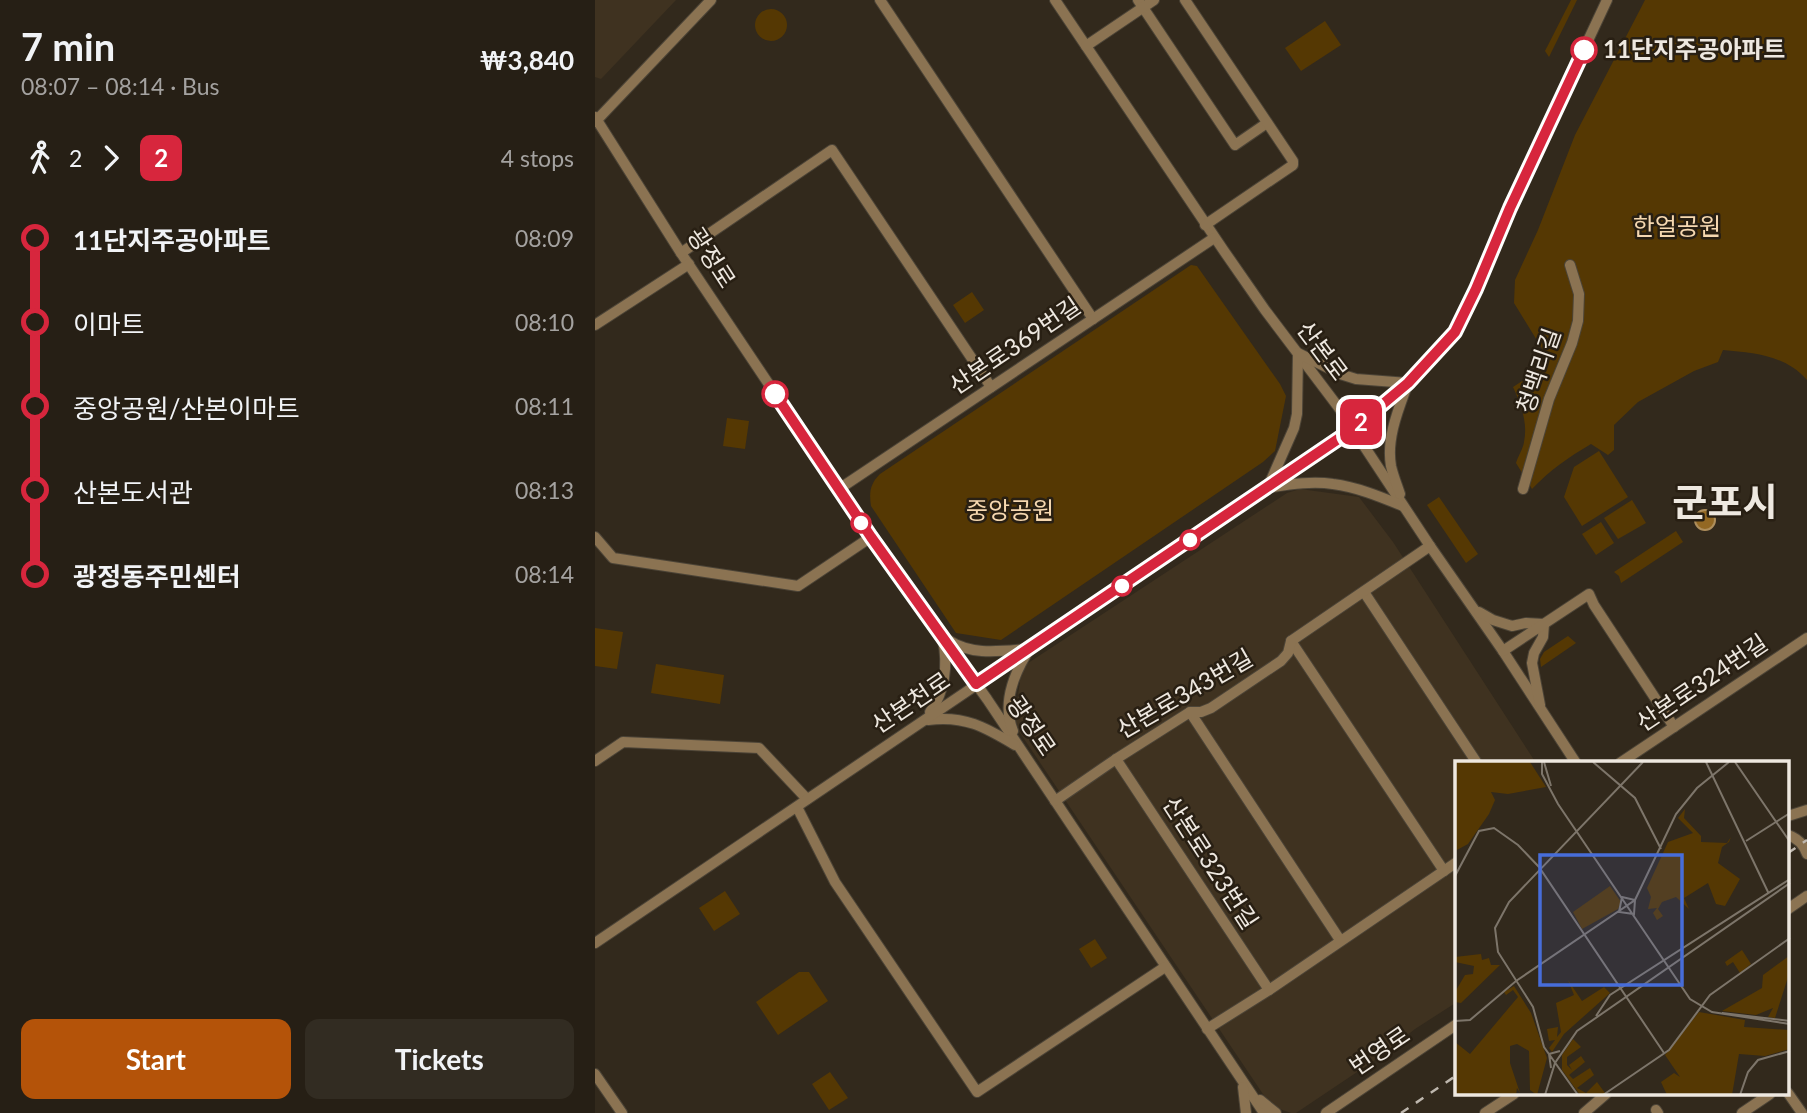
<!DOCTYPE html>
<html lang="en">
<head>
<meta charset="utf-8">
<style>
	body { margin:0; font-family:Lato,"Noto Sans KR",sans-serif; background:#322c22; color:#f1f3f6; height:100vh; display:flex; flex-direction:column; font-size:26px; white-space:nowrap }
	* { box-sizing:border-box; margin:0 }
	p { font-size:23px; color:#a4a2a0 }
	.icon { flex:none; width:38px; height:38px; fill:none; stroke:currentColor; stroke-width:2; stroke-linecap:round; stroke-linejoin:round }
	.map { position:relative; flex:1; overflow:hidden }
	.details { display:flex; flex-direction:column; background:#261f15; width:595px }
	.details>* { flex:none }
	.badge { padding:0 14px; border-radius:10px; font-size:24px; line-height:46px }
	.map>.badge { position:absolute; translate:-50% -50%; box-shadow:0 0 0 4px #fff }
	.legs { display:flex; align-items:center; gap:10px; height:77px; padding:0 21px; font-size:23px }
	.legs p { margin-inline-start:auto }
	.summary { display:flex; align-items:center; justify-content:space-between; height:119px; padding:0 21px }
	h1 { font-size:38px; font-weight:700; line-height:52px }
	.cta { display:flex; gap:14px; margin-top:auto; padding:14px 21px }
	.cta a { flex:1; height:80px; border-radius:14px; background:#b45309; color:#fff; font-size:28px; font-weight:700; line-height:80px; text-align:center }
	.cta a+a { background:#322c22; color:#f1f3f6 }
	ul { padding:0 21px; list-style:none }
	li { display:flex; align-items:center; gap:24px; height:84px; font-size:26px }
	li i { display:grid; place-items:center; width:10px; height:100%; margin:0 9px; background:currentColor }
	li i::after { content:''; width:18px; height:18px; margin:-9px; border:5px solid; border-radius:50%; background:#261f15 }
	li p { margin-inline-start:auto }
	li:first-child i { background:linear-gradient(#0000 50%,currentColor 0) }
	li:last-child i { background:linear-gradient(currentColor 50%,#0000 0) }
	main { display:flex; flex:1; min-height:0 }
	.map>svg:first-child { display:block }
</style>
</head>
<body>
<main>
<section class="details">
<div class="summary"><div><h1>7 min</h1><p>08:07 – 08:14 · Bus</p></div><b>₩3,840</b></div>
<div class="legs"><svg class="icon" aria-label="walk" viewBox="0 0 24 24"><circle cx="13" cy="4" r="2"/><path d="M13 8l-2 6 4 7M11 14l-3 7M7 12l3-4h3l4 4"/></svg>2<svg class="icon" aria-label="forward" viewBox="0 0 24 24"><path d="M9 5l7 7-7 7"/></svg><b class="badge" style="background:#d7263d;color:#fff">2</b><p>4 stops</p></div>
<ul>
<li><i style="color:#d7263d"></i><b>11단지주공아파트</b><p>08:09</p></li>
<li><i style="color:#d7263d"></i><span>이마트</span><p>08:10</p></li>
<li><i style="color:#d7263d"></i><span>중앙공원/산본이마트</span><p>08:11</p></li>
<li><i style="color:#d7263d"></i><span>산본도서관</span><p>08:13</p></li>
<li><i style="color:#d7263d"></i><b>광정동주민센터</b><p>08:14</p></li>
</ul>
<div class="cta"><a>Start</a><a>Tickets</a></div>
</section>
<div class="map">
<svg width="1212" height="1113" viewBox="0 0 1212 1113">
	<rect width="100%" height="100%" fill="#32291c"/>
	<g fill="#3f3220">
		<path d="M0,0h81l-75,79 -6,-2z"/>
		<path d="M705,489l59,8 34,45 143,221h-79v239l-42,27 -37,29 -82,55h-5l-20,-7 -257,-382 8,-57 265,-174z"/>
	</g>
	<g fill="#553803">
		<path d="M976,0h6l-28,57 -4,-6z"/>
		<path d="M1050,0h162v380c-22,-25 -52,-27 -84,-30l-5,12 -24,9 -56,31 -24,23v25l-6,5 -17,-11c-22,13 -41,26 -59,45l-16,-26c2,-7 7,-14 8,-21 4,-20 -3,-37 -11,-55l20,-13 13,-19 -32,-52 1,-23 23,-50 37,-95z"/>
		<circle cx="176" cy="25" r="16"/>
		<path d="M730,21l16,24 -40,26 -16,-23z"/>
		<path d="M596,265l6,1 83,118 6,12 -11,55 -12,11 -262,178 -45,-7 -85,-127c-2,-14 -1,-22 9,-32z"/>
		<path d="M377,292l12,18 -19,13 -12,-18z"/>
		<path d="M132,418l22,3 -4,28 -22,-3z"/>
		<path d="M1004,451l29,46 -46,29 -18,-29 10,-30z"/>
		<path d="M844,497l39,57 -12,9 -39,-58z"/>
		<path d="M1037,500l14,23 -28,16 -14,-21z"/>
		<path d="M1006,522l13,21 -18,12 -14,-21z"/>
		<path d="M1081,531l7,11 -62,41 -2,-7 -5,-4z"/>
		<path d="M0,628l28,4 -6,37 -22,-3z"/>
		<path d="M973,636l8,7 -35,24 -1,-8 4,-7z"/>
		<path d="M61,664l68,11 -4,29 -69,-11z"/>
		<path d="M130,891l15,23 -26,17 -15,-23z"/>
		<path d="M500,939l12,19 -16,10 -12,-19z"/>
		<path d="M204,972h10l19,29 -50,34 -22,-33z"/>
		<path d="M235,1072l18,26 -19,12 -17,-26z"/>
	</g>
	<circle fill="#936823" stroke="#ae8e5c" stroke-width="2" cx="1110" cy="520" r="10"/>
	<g fill="none" stroke-linecap="round" stroke-linejoin="round">
		<defs>
			<g id="minor">
				<path d="M285,0l213,319"/>
				<path d="M460,0l169,251 41,59 74,98 91,138 73,105 73,112"/>
				<path d="M543,0l97,145 32,-22"/>
				<path d="M590,0l108,161v4l-88,60"/>
				<path d="M491,46l68,-46"/>
				<path d="M0,117l86,136 190,284 116,162 277,414"/>
				<path d="M0,122l116,-122"/>
				<path d="M86,253l151,-103 159,237"/>
				<path d="M0,325l94,-61"/>
				<path d="M673,487l26,-59 3,-14 1,-61 42,21 16,5 52,4c-9,25 -22,55 -17,83 2,9 6,19 9,28"/>
				<path d="M677,487c20,-3 41,-6 61,-3 24,3 48,13 70,22"/>
				<path d="M244,489l375,-251"/>
				<path d="M928,489l26,-90 23,-56 6,-22 1,-27 -9,-29"/>
				<path d="M0,537l18,21 185,28 73,-49"/>
				<path d="M769,592l113,171"/>
				<path d="M884,612l14,8 19,6 14,-3 18,1 -1,13 -9,16 -2,10 8,42"/>
				<path d="M353,640c24,16 53,11 80,9"/>
				<path d="M696,641l153,230"/>
				<path d="M908,651l86,-57 5,11 80,122"/>
				<path d="M335,712c15,-20 18,-47 13,-72"/>
				<path d="M595,712l150,228"/>
				<path d="M333,720c36,-5 57,7 87,25"/>
				<path d="M418,731c-11,-27 0,-55 14,-78"/>
				<path d="M521,759l153,231"/>
				<path d="M0,761l28,-19 136,6 48,51"/>
				<path d="M1025,763l187,-125"/>
				<path d="M460,801l61,-42 74,-47h11l10,-4 70,-47 7,-8 3,-12 139,-95"/>
				<path d="M202,807l38,75 142,210 188,-125"/>
				<path d="M1193,816l19,-6"/>
				<path d="M1193,835c9,3 16,10 19,19"/>
				<path d="M1193,909l19,-13"/>
				<path d="M0,943l736,-498 55,-42 32,-30 37,-41 21,-43 34,-82 97,-207"/>
				<path d="M612,1029l62,-39 188,-128"/>
				<path d="M0,1074l27,39"/>
				<path d="M648,1087l3,26"/>
				<path d="M1193,1093l14,20"/>
				<path d="M665,1100l16,13"/>
				<path d="M1061,1110l2,3"/>
				<path d="M731,1113l131,-89"/>
				<path d="M890,1113l29,-19"/>
				<path d="M989,1113l22,-19"/>
				<path d="M1147,1113l28,-19"/>
			</g>
		</defs>
		<use href="#minor" stroke="#4c4437" stroke-width="12"/>
		<use href="#minor" stroke="#8b7352" stroke-width="10"/>
		<g stroke="#beb7ae" stroke-width="2.5" stroke-dasharray="9 9" stroke-linecap="butt">
			<path d="M1193,853l19,-13"/>
			<path d="M806,1113l56,-38"/>
		</g>
	</g>
	<g fill="none" stroke-linecap="round" stroke-linejoin="round">
		<defs>
			<path id="line-1" d="M180,394l96,143 105,147 377,-255 55,-46 47,-51 21,-43 34,-81 74,-158"/>
		</defs>
		<use href="#line-1" stroke="#fff" stroke-width="16"/>
		<use href="#line-1" stroke="#d7263d" stroke-width="10"/>
	</g>
	<g fill="#fff" stroke="#d7263d" stroke-width="3.5">
		<circle cx="989" cy="50" r="12"/>
		<circle cx="180" cy="394" r="12"/>
		<circle cx="266" cy="523" r="9"/>
		<circle cx="595" cy="540" r="9"/>
		<circle cx="527" cy="586" r="9"/>
	</g>
	<g text-anchor="middle" stroke-width="5" stroke-linejoin="round" paint-order="stroke">
		<g font-size="24" font-weight="bold" fill="#eee8e0" stroke="#281f13" text-anchor="start">
			<text x="1008" y="58">11단지주공아파트</text>
		</g>
		<g font-size="24" fill="#f6d8b0" stroke="#281f13">
			<text x="1082" y="235">한얼공원</text>
			<text x="415" y="519">중앙공원</text>
		</g>
		<g font-size="24" fill="#eee8e0" stroke="#281f13">
			<text transform="translate(116 258) rotate(57)" y="8">광정로</text>
			<text transform="translate(420 346) rotate(-34)" y="8">산본로369번길</text>
			<text transform="translate(727 351) rotate(53)" y="8">산본로</text>
			<text transform="translate(944 371) rotate(-71)" y="8">청백리길</text>
			<text transform="translate(1107 683) rotate(-34)" y="8">산본로324번길</text>
			<text transform="translate(590 694) rotate(-30)" y="8">산본로343번길</text>
			<text transform="translate(316 703) rotate(-34)" y="8">산본천로</text>
			<text transform="translate(436 726) rotate(56)" y="8">광정로</text>
			<text transform="translate(615 863) rotate(57)" y="8">산본로323번길</text>
			<text transform="translate(785 1051) rotate(-34)" y="8">번영로</text>
		</g>
		<g font-size="38" font-weight="bold" fill="#eee8e0" stroke="#281f13">
			<text x="1130" y="516">군포시</text>
		</g>
	</g>
	<g transform="translate(860 761)">
		<rect width="334" height="334" fill="#32291c"/>
		<path d="M0,1h75l16,25 -38,7 -17,-2 4,8 -6,14 -21,30 -13,7zM230,48l-1,9 17,18v6l26,1 4,-6 -2,5 -7,5 -4,16 22,16 -15,27 -9,-2 -8,-21 -24,15 5,11 -13,-12 -14,5 -4,7 5,7 -6,4 -4,-7 4,-5 -9,1 3,-12 -4,-9 21,-46 25,-9 -15,-15zM155,125l11,16 -3,7 -36,20 -9,-17zM287,189l9,14 -11,9 -7,-11 -6,4 -2,-4zM26,193l1,6 7,-2 2,7h9l-39,38 -6,-1v-10l10,-17 8,-1 1,-8 -19,-4v-5zM334,195v18l-14,44 -7,-1 5,-9 -17,7 -34,-4 40,-23 1,-13zM113,219l14,21 22,-14 6,6 -46,41 -12,18 -3,-4 6,-8 -6,1 -2,-12 11,-2 -1,10 4,-5 -5,-29 18,-8zM59,225l17,27 16,45 -10,37 -7,-5 -1,-39 -12,-7 -7,2v17l10,30 -3,-5 -1,7h-61v-53l15,12 48,-57 -5,-7 -7,5 -2,-3zM244,251l46,8 -1,7 45,3 1,19 -25,7 -26,-2 -7,41h-65l-6,-13 13,-9 6,4 -15,-22zM118,278l8,8 -14,10v8l5,5 -3,-5 12,-9 4,6 -16,13 4,4 17,-11 4,7 -17,13 9,5 11,-11 8,11 -3,2h-22l-18,-25v-15z" fill="#553803"/>
		<path fill="none" stroke="#7d756a" stroke-width="2" d="M87,1v12l16,30 132,195 22,13 78,12M89,1l7,24M138,1l42,36 26,51M251,1l62,130M280,1l55,80M291,80l44,-28M0,115l24,-45 15,-3 24,17 21,22 125,186M167,136l13,3 -1,14 -15,-2zM267,252l68,8M141,255l14,-21 180,-116M0,260l15,-1 46,-39 119,-81 41,-86 21,-26 32,-26M96,307l-2,-14 11,-3M90,334l10,-32 22,-32 213,-148M123,334l-34,-48 -11,-40 -35,-55 -3,-24 14,-26 134,-140M148,334l66,-45 41,-55 80,-57M285,334l8,-23 10,-12 32,-9"/>
		<path fill="#476dda" fill-opacity="0.15" stroke="#476dda" stroke-width="3.5" d="M85,94h142v130h-142z"/>
		<rect width="334" height="334" fill="none" stroke="#eee8e0" stroke-width="3.5"/>
	</g>
</svg>
<b class="badge" style="left:766px;top:422px;background:#d7263d;color:#fff">2</b>
</div>
</main>
</body>
</html>
